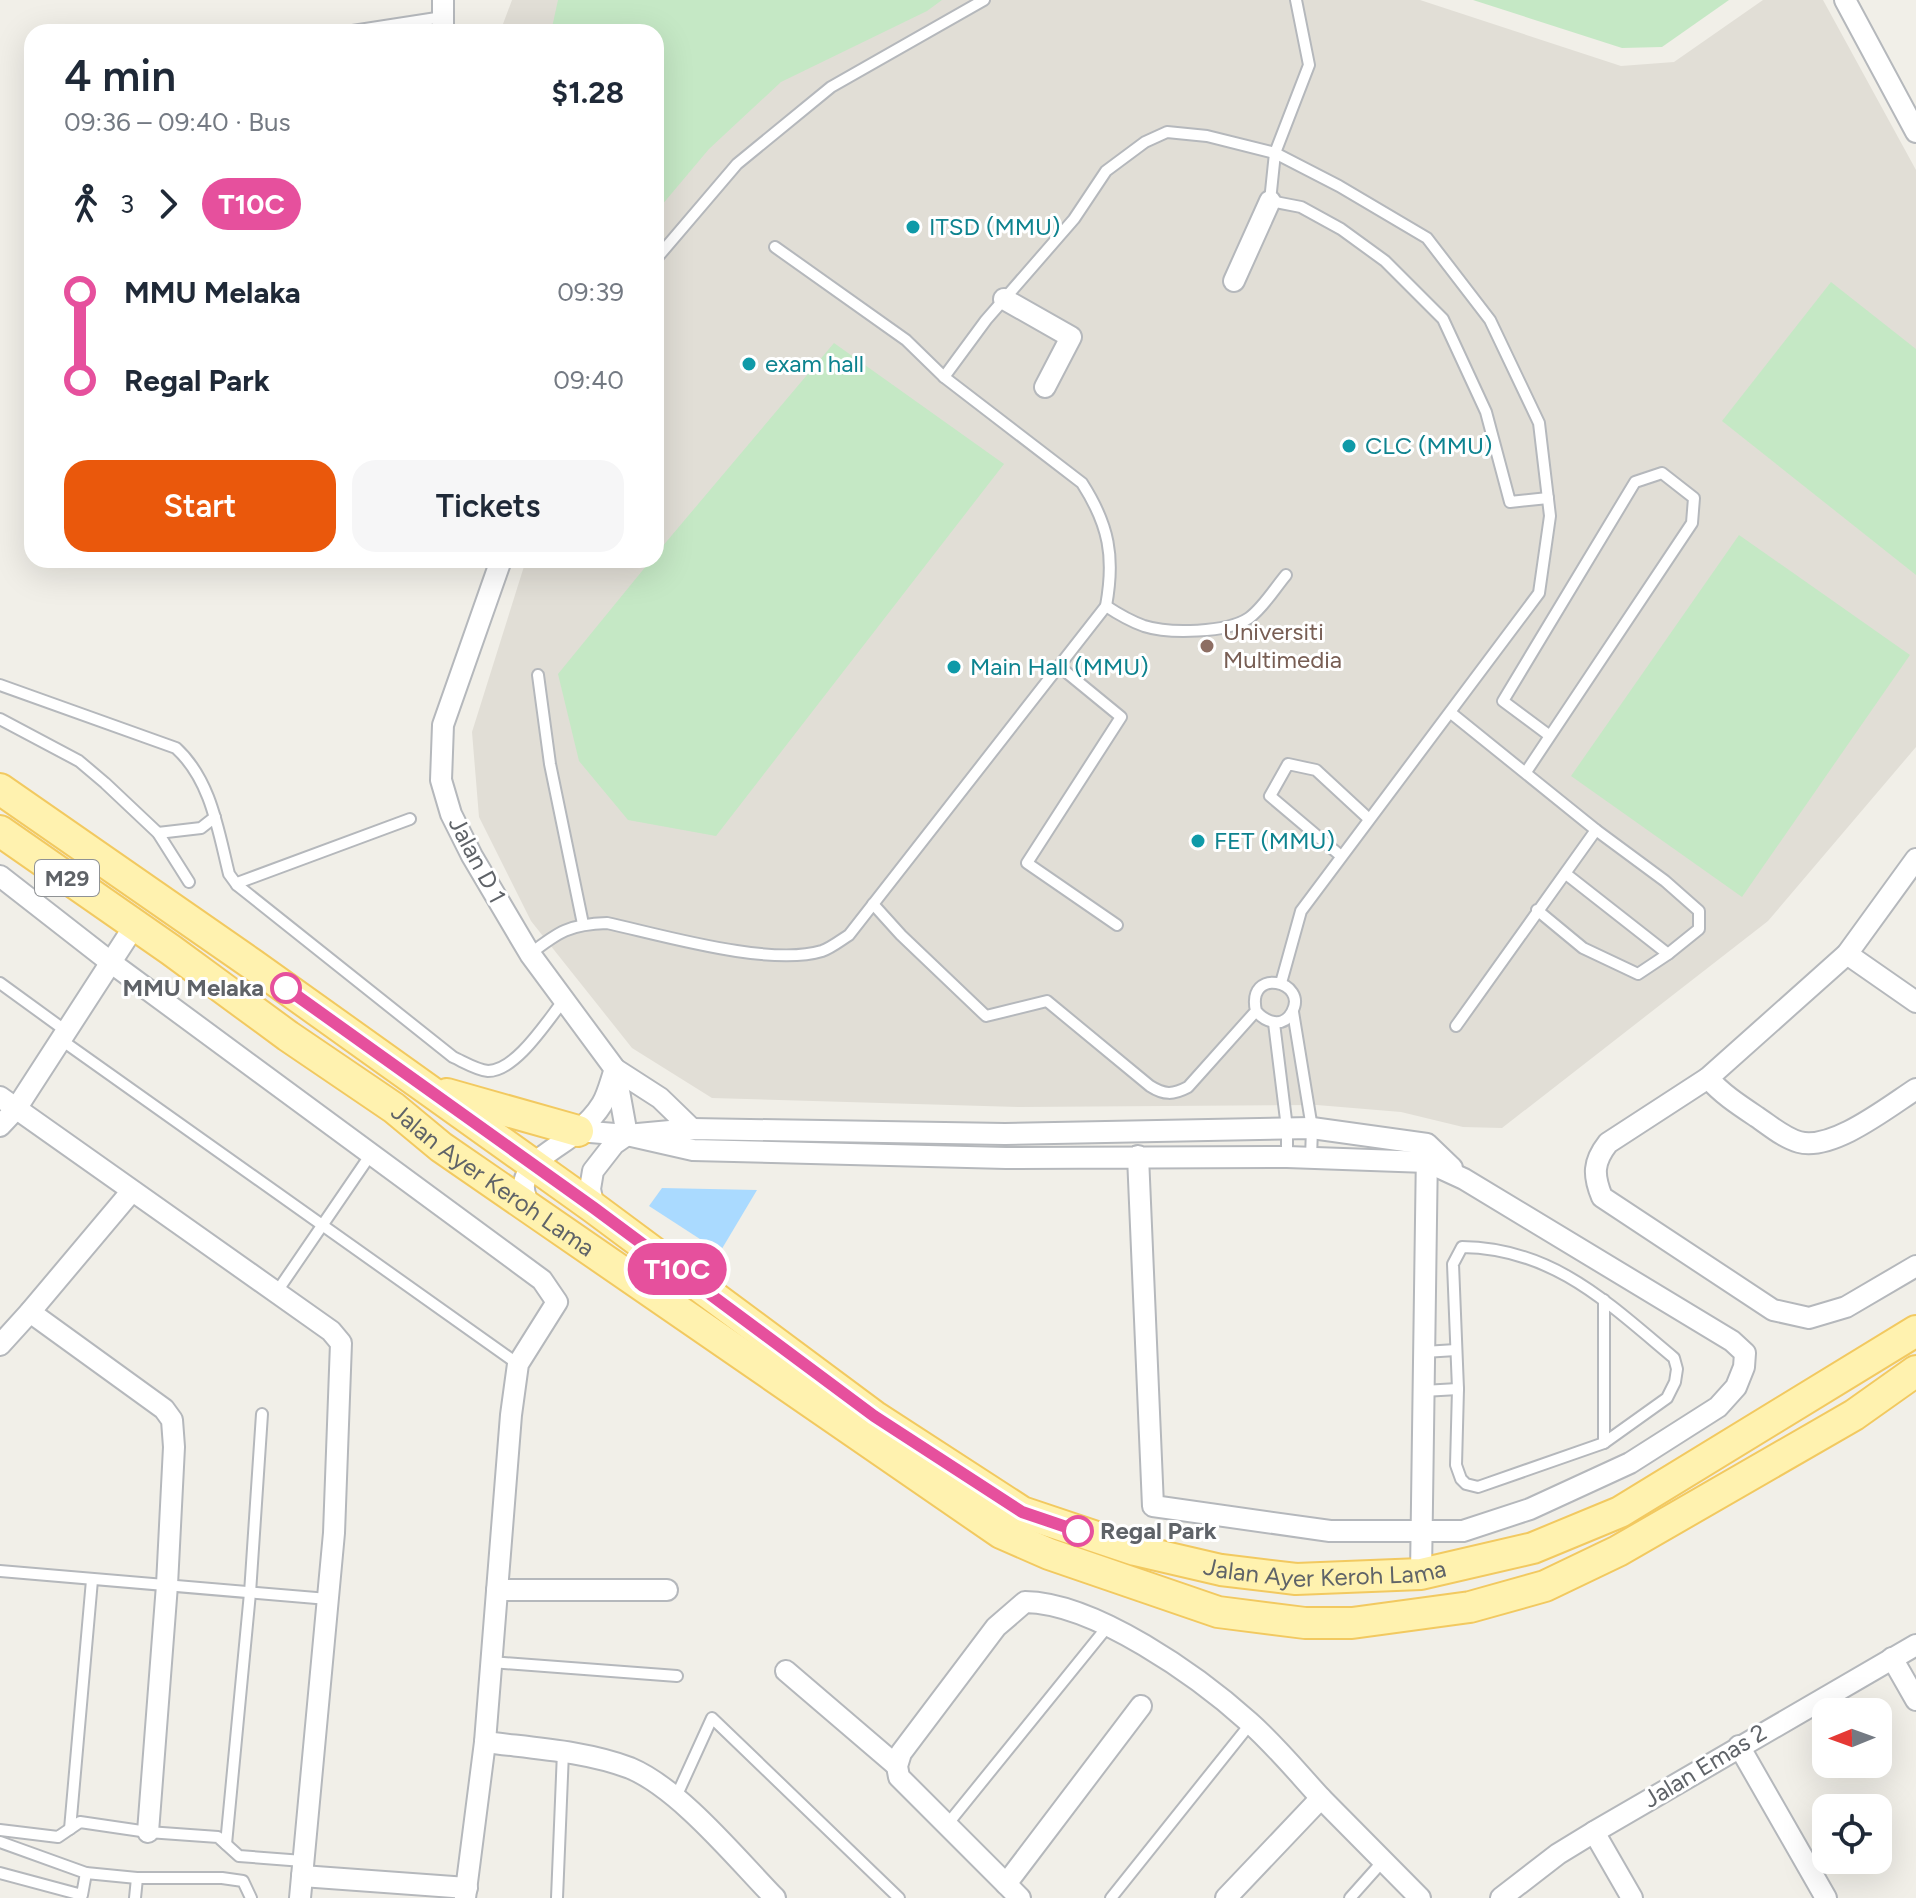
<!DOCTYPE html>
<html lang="en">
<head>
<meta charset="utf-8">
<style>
	body { margin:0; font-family:Figtree,sans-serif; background:#f6f6f7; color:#1f2937; height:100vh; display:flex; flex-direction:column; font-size:30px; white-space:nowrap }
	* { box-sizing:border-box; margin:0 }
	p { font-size:26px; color:#747a83 }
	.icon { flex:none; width:44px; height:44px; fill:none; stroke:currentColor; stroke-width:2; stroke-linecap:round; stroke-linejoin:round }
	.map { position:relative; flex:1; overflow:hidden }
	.drawer { position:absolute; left:24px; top:24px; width:640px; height:544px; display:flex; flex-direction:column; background:#fff; border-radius:24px; box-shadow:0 8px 32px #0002 }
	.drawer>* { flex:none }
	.badge { padding:0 16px; border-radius:26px; font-size:28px; line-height:52px }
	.needle { width:52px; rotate:269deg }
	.fabs { position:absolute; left:1812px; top:1698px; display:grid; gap:16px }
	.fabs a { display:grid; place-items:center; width:80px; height:80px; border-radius:16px; background:#fff; box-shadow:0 8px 32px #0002; font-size:40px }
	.map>.badge { position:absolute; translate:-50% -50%; box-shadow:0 0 0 4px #fff }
	.legs { display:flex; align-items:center; gap:12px; height:88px; padding:0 40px; font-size:26px }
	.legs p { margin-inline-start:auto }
	.head { display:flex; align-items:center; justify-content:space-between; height:136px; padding:0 40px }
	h1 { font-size:44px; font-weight:600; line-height:60px }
	.primary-button { display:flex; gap:16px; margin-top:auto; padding:16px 40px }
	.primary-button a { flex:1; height:92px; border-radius:24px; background:#ea580c; color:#fff; font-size:32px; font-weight:600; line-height:92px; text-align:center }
	.primary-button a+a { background:#f6f6f7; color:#1f2937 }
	ul { padding:0 40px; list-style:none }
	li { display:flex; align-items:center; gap:28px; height:88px; font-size:30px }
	li i { display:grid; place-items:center; width:12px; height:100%; margin:0 10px; background:currentColor }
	li i::after { content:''; width:20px; height:20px; margin:-10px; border:6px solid; border-radius:50%; background:#fff }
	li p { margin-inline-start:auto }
	li:first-child i { background:linear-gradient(#0000 50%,currentColor 0) }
	li:last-child i { background:linear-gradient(currentColor 50%,#0000 0) }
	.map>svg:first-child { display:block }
</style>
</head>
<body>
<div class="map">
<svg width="1916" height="1898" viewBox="0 0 1916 1898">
	<rect width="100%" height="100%" fill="#f1efe8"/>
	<path fill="#e1ded6" d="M512,0h908l201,66 53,-4 89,-62h60l93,170v577l-148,174 -266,207 -39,-1 -62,-15 -84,-7 -297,2 -308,-9 -80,-50 -101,-127 -52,-104 -7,-85 54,-172h130v-528h-156z"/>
	<g fill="#c5e8c5">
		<path d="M558,0h384l-15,11 -146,71 -72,67 -53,63v-180h-105z"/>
		<path d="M1473,0h256l-67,47 -40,1z"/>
		<path d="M1831,282l85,67v226l-194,-154z"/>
		<path d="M834,343l170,121 -288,372 -88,-16 -49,-59 -21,-87 93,-114h5v-6z"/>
		<path d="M1739,535l171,120 -168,242 -171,-121z"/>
	</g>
	<path fill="#aadaff" d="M662,1188l95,2 -37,62 -71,-46z"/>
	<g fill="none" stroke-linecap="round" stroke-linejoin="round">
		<defs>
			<g id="service">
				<path d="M1296,0l13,65 -34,88 -5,48 31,6 40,22 44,32 58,58 43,93 24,90 38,-4"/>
				<path d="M346,32l97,-15"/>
				<path d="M656,259l81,-95 94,-77 153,-87"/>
				<path d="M944,377l42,-57 88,-101 32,-48 39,-29 22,-10 40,4 68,17 64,33 88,52 63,82 49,103 11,93 -11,77 -238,318 -20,72"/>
				<path d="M1106,606c12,8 24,15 38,20 25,8 83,7 105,-8 14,-10 26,-30 37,-43"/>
				<path d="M1060,667l61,50 -94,146 90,62"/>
				<path d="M538,675l12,89 33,160"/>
				<path d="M0,685l176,63c35,32 42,82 53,126l8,11 216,172c11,5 24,13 35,14 28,0 59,-50 76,-71"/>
				<path d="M1451,713l145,117 69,51 34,30v18l-31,25 -30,20 -55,-26 -46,-38"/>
				<path d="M0,719l79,42 26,22 53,50 31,49"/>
				<path d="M1526,772l166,-249 2,-25 -32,-25 -27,9 -132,219 47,35"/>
				<path d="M158,833l43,-5 14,-11"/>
				<path d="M1341,856l-71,-60 18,-32 28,6 53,49"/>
				<path d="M1566,874l102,80"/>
				<path d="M237,885l3,-3 170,-63"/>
				<path d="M873,904l28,31 85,81 61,-15 103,85c14,9 23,9 38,1l68,-76c-10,-45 53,-30 36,1 -9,17 -27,10 -36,-1"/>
				<path d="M530,954c28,-22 40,-30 77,-31 55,12 163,44 215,28 9,-3 19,-11 27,-16l257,-329c9,-49 3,-81 -24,-123l-138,-106 -38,-37 -131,-93"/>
				<path d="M0,983l66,48"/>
				<path d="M1293,1012l19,116 -1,30"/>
				<path d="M1274,1023l13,105v29"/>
				<path d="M1456,1026l140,-196"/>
				<path d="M60,1039l458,325"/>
				<path d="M1462,1247c91,1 146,56 212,111l3,11 -2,13 -8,16 -63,45 -126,44 -12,-3 -5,-5 -5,-14 2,-76 -5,-125z"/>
				<path d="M276,1293l95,-139"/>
				<path d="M1604,1300v143"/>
				<path d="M1424,1352l32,-2"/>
				<path d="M1423,1391l35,-2"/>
				<path d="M0,1571l328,28"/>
				<path d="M491,1662l186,14"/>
				<path d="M676,1797l36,-79 187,180"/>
				<path d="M946,1826l162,-200"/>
				<path d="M70,1829l22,-249"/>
				<path d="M0,1830l58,7 22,-15 68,10 70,5 21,19 64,5"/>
				<path d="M0,1842l86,31"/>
				<path d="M226,1844l24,-251 12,-179"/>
				<path d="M0,1873l82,22 4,-22 51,5h85l21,3 8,17"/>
				<path d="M135,1898l2,-20"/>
				<path d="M557,1898l6,-146"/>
				<path d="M1111,1898l140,-175"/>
				<path d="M1350,1898l33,-37"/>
			</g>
			<g id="minor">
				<path d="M1845,0l71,132"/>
				<path d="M443,32v-32"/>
				<path d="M1234,281l36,-80"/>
				<path d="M1004,299l67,38 -26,50"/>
				<path d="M501,560l-58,165 -2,55 10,34 21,42 58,98 85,115 12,66"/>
				<path d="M1916,859l-69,95 -139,124 -100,65c-15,19 -15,32 -6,54l171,113 36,8 37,-11 70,-41"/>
				<path d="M0,876l109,85 433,319 15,22 -39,62 -7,51 -26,327 -20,156"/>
				<path d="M1847,954l69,48"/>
				<path d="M1708,1078c14,16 31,27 49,39 12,8 27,21 42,25 34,9 89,-35 117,-53"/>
				<path d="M0,1097l331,234 10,12 -7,190 -34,365"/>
				<path d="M0,1126l16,-17 119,-184"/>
				<path d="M578,1131l49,4 66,15 313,8 281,-1 140,5 37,17 268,162 13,12 -1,14 -8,20 -18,20 -88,56 -100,46 -67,22h-133l-177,-25 -15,-350"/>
				<path d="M531,1207c-25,-38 22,-55 46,-75 8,-7 19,-18 25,-28 6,-10 9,-24 13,-35l45,29 32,31"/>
				<path d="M594,1208l-4,-19 3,-18 21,-27 13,-9 65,-6 313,5 307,-6 115,16 25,24"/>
				<path d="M30,1312l134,97 8,11 2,27 -7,138 -19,247"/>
				<path d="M0,1345l30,-33 101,-120"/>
				<path d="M1421,1574l6,-424"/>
				<path d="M497,1590h170"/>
				<path d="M1892,1658l24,42"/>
				<path d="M786,1671l111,95"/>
				<path d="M485,1742c46,6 101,9 145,26 50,21 106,90 145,130"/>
				<path d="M1739,1746l87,152"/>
				<path d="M1594,1832l38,66"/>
				<path d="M302,1876l165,12"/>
				<path d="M1006,1884l135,-178"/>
				<path d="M1020,1898l-121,-121 -2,-11 4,-13 95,-126 29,-25c70,1 173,74 224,120 26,23 49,51 72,76"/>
				<path d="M1226,1898l95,-100 99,100"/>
				<path d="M1501,1898l57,-44 36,-22 322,-187"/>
			</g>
			<g id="primary">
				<path id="s1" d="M0,789l252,175 342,244 280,208 148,96 113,38 86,20 75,9 125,-5 112,-26 87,-36 296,-181"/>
				<path id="s2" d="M0,831l171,119 117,86 106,72 47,39 560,386 48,21 169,58 87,11h47l118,-16 75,-21 73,-35 236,-136 62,-44"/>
				<path d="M447,1094l131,37"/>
			</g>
		</defs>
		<use href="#service" stroke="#b5b8bc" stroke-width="14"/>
		<use href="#minor" stroke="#b5b8bc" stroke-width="24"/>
		<use href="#primary" stroke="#f2c960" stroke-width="34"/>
		<use href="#service" stroke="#fff" stroke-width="10"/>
		<use href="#minor" stroke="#fff" stroke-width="20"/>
		<use href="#primary" stroke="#fff2af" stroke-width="30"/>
	</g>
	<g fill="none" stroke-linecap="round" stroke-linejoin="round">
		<defs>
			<path id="line-1" d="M286,988l308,220 280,208 148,96 56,19"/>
		</defs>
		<use href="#line-1" stroke="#fff" stroke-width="18"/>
		<use href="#line-1" stroke="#e6509d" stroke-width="12"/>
	</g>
	<g fill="#0f9aa8" stroke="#fff" stroke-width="3">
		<circle cx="913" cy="227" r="8"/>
		<circle cx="749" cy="364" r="8"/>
		<circle cx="1349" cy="446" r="8"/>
		<circle cx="954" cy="667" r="8"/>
		<circle cx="1198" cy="841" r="8"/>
	</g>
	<circle fill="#8d6e63" stroke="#fff" stroke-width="3" cx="1207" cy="646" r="8"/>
	<g fill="#fff" stroke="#e6509d" stroke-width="4">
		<circle cx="286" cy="988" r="14"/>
		<circle cx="1078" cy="1531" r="14"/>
	</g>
	<g text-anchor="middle" stroke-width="6" stroke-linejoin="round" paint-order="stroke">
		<rect fill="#fff" stroke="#8f9295" stroke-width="2" x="35" y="860" width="64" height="36" rx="6"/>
		<g font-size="22" font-weight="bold" fill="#5f6368">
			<text x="67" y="886">M29</text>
		</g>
		<g font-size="24" fill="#0d838f" stroke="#fff" text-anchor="start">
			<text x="929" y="235">ITSD (MMU)</text>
			<text x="765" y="372">exam hall</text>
			<text x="1365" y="454">CLC (MMU)</text>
			<text x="970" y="675">Main Hall (MMU)</text>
			<text x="1214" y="849">FET (MMU)</text>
		</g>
		<g font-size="24" fill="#785e54" stroke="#fff" text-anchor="start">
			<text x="1223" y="640">Universiti<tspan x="1223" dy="28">Multimedia</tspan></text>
		</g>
		<g font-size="24" fill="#5f6368" stroke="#fff">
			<text transform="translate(477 860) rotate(62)" y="8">Jalan D 1</text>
			<text dy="8" stroke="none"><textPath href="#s2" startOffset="604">Jalan Ayer Keroh Lama</textPath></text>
			<text dy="8" stroke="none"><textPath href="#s1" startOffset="1564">Jalan Ayer Keroh Lama</textPath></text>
			<text transform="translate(1705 1766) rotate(-31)" y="8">Jalan Emas 2</text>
		</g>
		<g font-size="24" font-weight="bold" fill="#5f6368" stroke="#fff" text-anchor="end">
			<text x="264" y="996">MMU Melaka</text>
			<text x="1100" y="1539" text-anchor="start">Regal Park</text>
		</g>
	</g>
</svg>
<div class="fabs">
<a><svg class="needle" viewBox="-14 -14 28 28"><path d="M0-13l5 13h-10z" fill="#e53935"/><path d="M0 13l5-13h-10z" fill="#747a83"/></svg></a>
<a><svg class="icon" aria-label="locate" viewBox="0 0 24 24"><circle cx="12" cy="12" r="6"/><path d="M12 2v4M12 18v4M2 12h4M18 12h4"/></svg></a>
</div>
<b class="badge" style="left:677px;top:1269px;background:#e6509d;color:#fff">T10C</b>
<section class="drawer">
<div class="head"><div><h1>4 min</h1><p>09:36 – 09:40 · Bus</p></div><b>$1.28</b></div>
<div class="legs"><svg class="icon" aria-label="walk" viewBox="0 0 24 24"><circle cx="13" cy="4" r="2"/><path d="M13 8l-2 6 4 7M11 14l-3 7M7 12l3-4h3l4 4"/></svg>3<svg class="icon" aria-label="forward" viewBox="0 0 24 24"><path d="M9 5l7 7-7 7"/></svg><b class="badge" style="background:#e6509d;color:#fff">T10C</b></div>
<ul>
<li><i style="color:#e6509d"></i><b>MMU Melaka</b><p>09:39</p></li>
<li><i style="color:#e6509d"></i><b>Regal Park</b><p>09:40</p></li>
</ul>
<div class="primary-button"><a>Start</a><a>Tickets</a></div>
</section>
</div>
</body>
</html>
